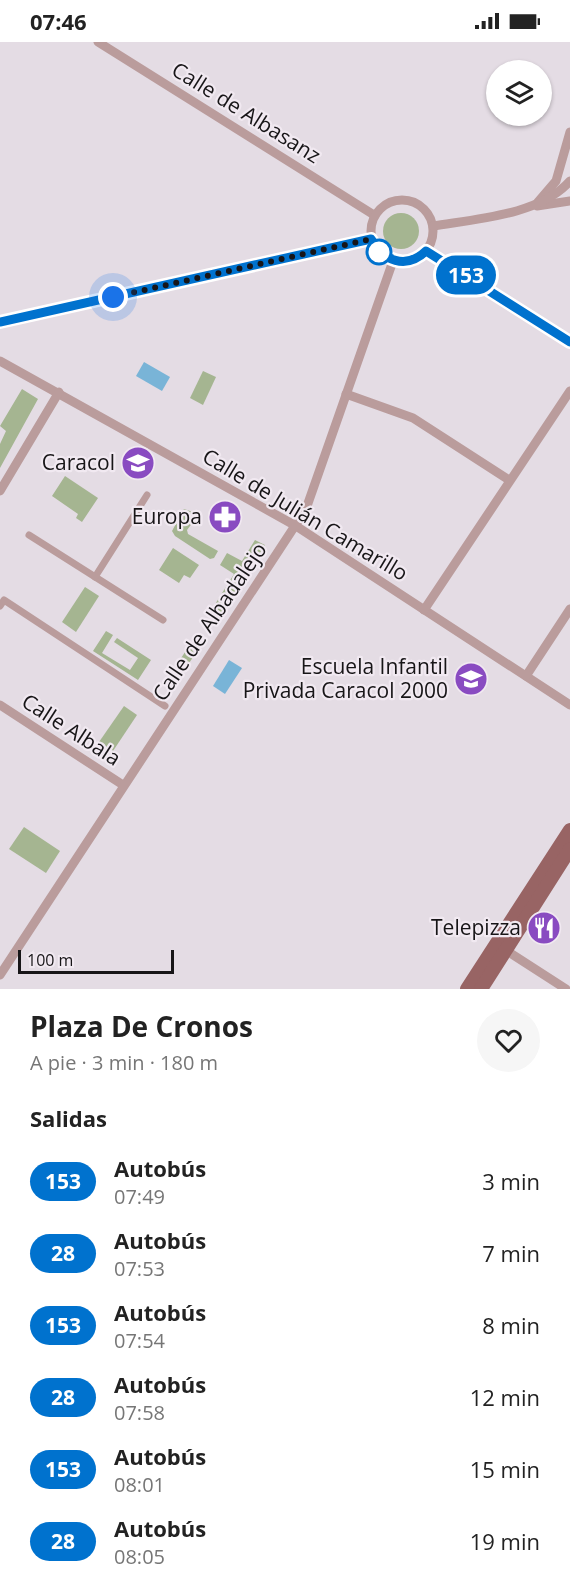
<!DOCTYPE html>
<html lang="es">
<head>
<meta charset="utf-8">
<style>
	body { margin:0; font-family:"Open Sans",sans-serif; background:#f6f6f6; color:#222; height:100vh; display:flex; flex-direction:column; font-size:22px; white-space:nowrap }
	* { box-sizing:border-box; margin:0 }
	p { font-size:20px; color:#767676 }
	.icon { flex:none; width:33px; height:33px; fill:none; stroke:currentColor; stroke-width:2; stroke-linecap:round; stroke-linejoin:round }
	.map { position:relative; height:947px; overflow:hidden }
	.panel { display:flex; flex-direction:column; background:#fff; flex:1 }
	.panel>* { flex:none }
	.badge { padding:0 12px; border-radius:20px; font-size:21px; line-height:39px }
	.tools { position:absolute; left:486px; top:18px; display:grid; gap:12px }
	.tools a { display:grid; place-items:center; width:66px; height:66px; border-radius:50%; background:#fff; box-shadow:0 2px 4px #0004; font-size:30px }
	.scale { position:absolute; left:18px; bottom:15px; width:156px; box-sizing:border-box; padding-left:6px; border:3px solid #171517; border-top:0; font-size:16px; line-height:21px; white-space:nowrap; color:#171517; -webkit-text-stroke:4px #f1e9f1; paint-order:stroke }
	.you { position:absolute; width:30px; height:30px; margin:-15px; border:4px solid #fff; border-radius:50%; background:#1a73e8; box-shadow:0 0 0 9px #1a73e833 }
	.map>.badge { position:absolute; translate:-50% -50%; box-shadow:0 0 0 3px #fff }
	h2 { padding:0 30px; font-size:22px; line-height:54px }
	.round { display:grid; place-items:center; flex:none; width:63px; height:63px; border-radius:32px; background:#f6f6f6 }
	.overview { display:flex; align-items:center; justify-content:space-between; height:102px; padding:0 30px }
	h1 { font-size:28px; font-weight:700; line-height:45px }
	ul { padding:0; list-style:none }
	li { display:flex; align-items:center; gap:18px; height:72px; padding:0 30px }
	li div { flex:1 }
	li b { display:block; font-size:22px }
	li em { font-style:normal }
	li .badge { min-width:66px; font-weight:700; text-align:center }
	.status { display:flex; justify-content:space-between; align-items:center; height:42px; padding:0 30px; background:#fff; direction:ltr }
	.status svg { height:16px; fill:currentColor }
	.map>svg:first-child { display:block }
</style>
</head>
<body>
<div class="status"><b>07:46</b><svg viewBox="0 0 49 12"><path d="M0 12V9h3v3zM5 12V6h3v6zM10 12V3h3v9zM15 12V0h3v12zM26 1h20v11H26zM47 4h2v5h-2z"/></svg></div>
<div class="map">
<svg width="570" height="947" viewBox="0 0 570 947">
	<rect width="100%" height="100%" fill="#e4dce4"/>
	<g fill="#a5b591">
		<circle cx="401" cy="189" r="18"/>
		<path d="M203,329l13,6 -13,28 -13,-7z"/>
		<path d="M22,347l16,10 -38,69v-24l6,-13 -6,-5z"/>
		<path d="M65,434l33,22 -16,24 -6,-4 2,-4 -26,-18z"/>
		<path d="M184,467l15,5 -12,16 1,4 30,17 -4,7 -4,1 -35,-23 -3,-5z"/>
		<path d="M255,498l10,5 -48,74 -8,-5 25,-40 -14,-9 7,-12 15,8z"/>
		<path d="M173,506l26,17 -9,13 -6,-3 -5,8 -20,-13z"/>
		<path d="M85,545l14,9 -23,36 -14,-10z"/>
		<path d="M106,589l7,4 -11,18 28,17 8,-12 -24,-16 3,-4 34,22 -13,20 -45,-29z"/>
		<path d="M189,604l6,8 -21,32 -8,-5z"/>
		<path d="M124,664l13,9 -24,36 -14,-9z"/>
		<path d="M24,785l36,24 -14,22 -37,-24z"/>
	</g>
	<g fill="#79b4d7">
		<path d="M144,320l26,15 -8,14 -26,-15z"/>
		<path d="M229,618l13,8 -17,26 -12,-8z"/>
	</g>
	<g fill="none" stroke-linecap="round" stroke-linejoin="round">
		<g stroke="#ba9c9c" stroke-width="7">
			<path d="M29,493l134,85"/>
			<path d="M95,535l52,-82"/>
			<path d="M0,564l4,-6 161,106"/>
		</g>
		<g stroke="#ba9c9c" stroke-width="9">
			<path d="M98,0l276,173"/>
			<circle cx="402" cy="189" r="31"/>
			<path d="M538,160l18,-21 14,-49"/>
			<path d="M537,164l33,-5"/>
			<path d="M433,184c43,-7 107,-11 137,-45"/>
			<path d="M426,209l144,91"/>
			<path d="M0,280l371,-83"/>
			<path d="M0,319l296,165 274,179"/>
			<path d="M346,352l67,24 96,62"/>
			<path d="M0,449l59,-99"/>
			<path d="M424,568l146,-219"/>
			<path d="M526,634l44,-67"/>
			<path d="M0,663l123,80"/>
			<path d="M501,905l65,42"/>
			<path d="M0,933l306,-466 87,-248"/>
		</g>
		<g stroke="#986464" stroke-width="14">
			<path d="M467,947l103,-159"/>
			<path d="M481,947l89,-140"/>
		</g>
	</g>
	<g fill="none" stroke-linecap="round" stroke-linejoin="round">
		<defs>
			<path id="line" d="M0,280l371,-83c12,22 35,31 55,12l144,91"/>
		</defs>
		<use href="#line" stroke="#fff" stroke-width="14"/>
		<use href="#line" stroke="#0072ce" stroke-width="9"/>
		<path stroke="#171517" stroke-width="6" stroke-dasharray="0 10.8" d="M113,255l258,-58 8,13"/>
	</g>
	<defs>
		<symbol id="school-disc" viewBox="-11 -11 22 22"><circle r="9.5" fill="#894bc1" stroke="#f1e9f1"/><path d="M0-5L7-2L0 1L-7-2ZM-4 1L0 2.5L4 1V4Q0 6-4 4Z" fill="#fff"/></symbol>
		<symbol id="pharmacy-disc" viewBox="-11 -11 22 22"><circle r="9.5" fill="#894bc1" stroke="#f1e9f1"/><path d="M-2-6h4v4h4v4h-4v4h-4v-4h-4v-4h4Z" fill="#fff"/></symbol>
		<symbol id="restaurant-disc" viewBox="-11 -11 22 22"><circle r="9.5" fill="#894bc1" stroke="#f1e9f1"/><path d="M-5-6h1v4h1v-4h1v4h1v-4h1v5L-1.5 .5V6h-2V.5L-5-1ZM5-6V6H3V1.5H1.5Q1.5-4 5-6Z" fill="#fff"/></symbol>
	</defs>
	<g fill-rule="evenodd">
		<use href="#school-disc" x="119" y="402" width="38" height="38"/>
		<use href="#pharmacy-disc" x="206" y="456" width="38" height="38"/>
		<use href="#school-disc" x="452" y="618" width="38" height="38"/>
		<use href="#restaurant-disc" x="525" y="867" width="38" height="38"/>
	</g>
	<circle fill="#fff" stroke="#0072ce" stroke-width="3" cx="379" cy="210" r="12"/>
	<g text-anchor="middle" stroke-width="4.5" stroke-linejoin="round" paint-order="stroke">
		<g font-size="21" fill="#171517" stroke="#f1e9f1">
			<text transform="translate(246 71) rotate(32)" y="7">Calle de Albasanz</text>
			<text transform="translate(305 473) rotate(31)" y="7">Calle de Julián Camarillo</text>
			<text transform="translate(210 580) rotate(-56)" y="7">Calle de Albadalejo</text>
			<text transform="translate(71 688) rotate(33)" y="7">Calle Albala</text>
		</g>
		<g font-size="21" fill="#171517" stroke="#f1e9f1" text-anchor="end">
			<text x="115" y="428">Caracol</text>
			<text x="202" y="482">Europa</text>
			<text x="448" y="632">Escuela Infantil<tspan x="448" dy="24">Privada Caracol 2000</tspan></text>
			<text x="521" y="893">Telepizza</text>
		</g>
	</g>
</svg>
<div class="tools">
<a><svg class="icon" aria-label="layers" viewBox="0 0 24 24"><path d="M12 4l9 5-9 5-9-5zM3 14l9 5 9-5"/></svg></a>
</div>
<div class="scale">100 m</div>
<div class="you" style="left:113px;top:255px"></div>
<b class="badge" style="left:466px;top:233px;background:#0072ce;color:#fff">153</b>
</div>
<section class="panel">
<div class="overview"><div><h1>Plaza De Cronos</h1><p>A pie · 3 min · 180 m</p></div><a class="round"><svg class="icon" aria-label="heart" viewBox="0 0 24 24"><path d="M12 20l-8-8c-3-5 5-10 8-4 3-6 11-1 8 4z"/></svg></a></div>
<h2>Salidas</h2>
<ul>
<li><span class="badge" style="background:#0072ce;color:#fff">153</span><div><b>Autobús</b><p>07:49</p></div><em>3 min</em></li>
<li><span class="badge" style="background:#0072ce;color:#fff">28</span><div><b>Autobús</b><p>07:53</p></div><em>7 min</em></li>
<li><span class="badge" style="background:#0072ce;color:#fff">153</span><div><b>Autobús</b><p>07:54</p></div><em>8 min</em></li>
<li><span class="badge" style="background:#0072ce;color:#fff">28</span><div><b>Autobús</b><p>07:58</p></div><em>12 min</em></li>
<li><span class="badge" style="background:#0072ce;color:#fff">153</span><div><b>Autobús</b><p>08:01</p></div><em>15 min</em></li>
<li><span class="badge" style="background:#0072ce;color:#fff">28</span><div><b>Autobús</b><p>08:05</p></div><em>19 min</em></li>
</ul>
</section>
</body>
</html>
